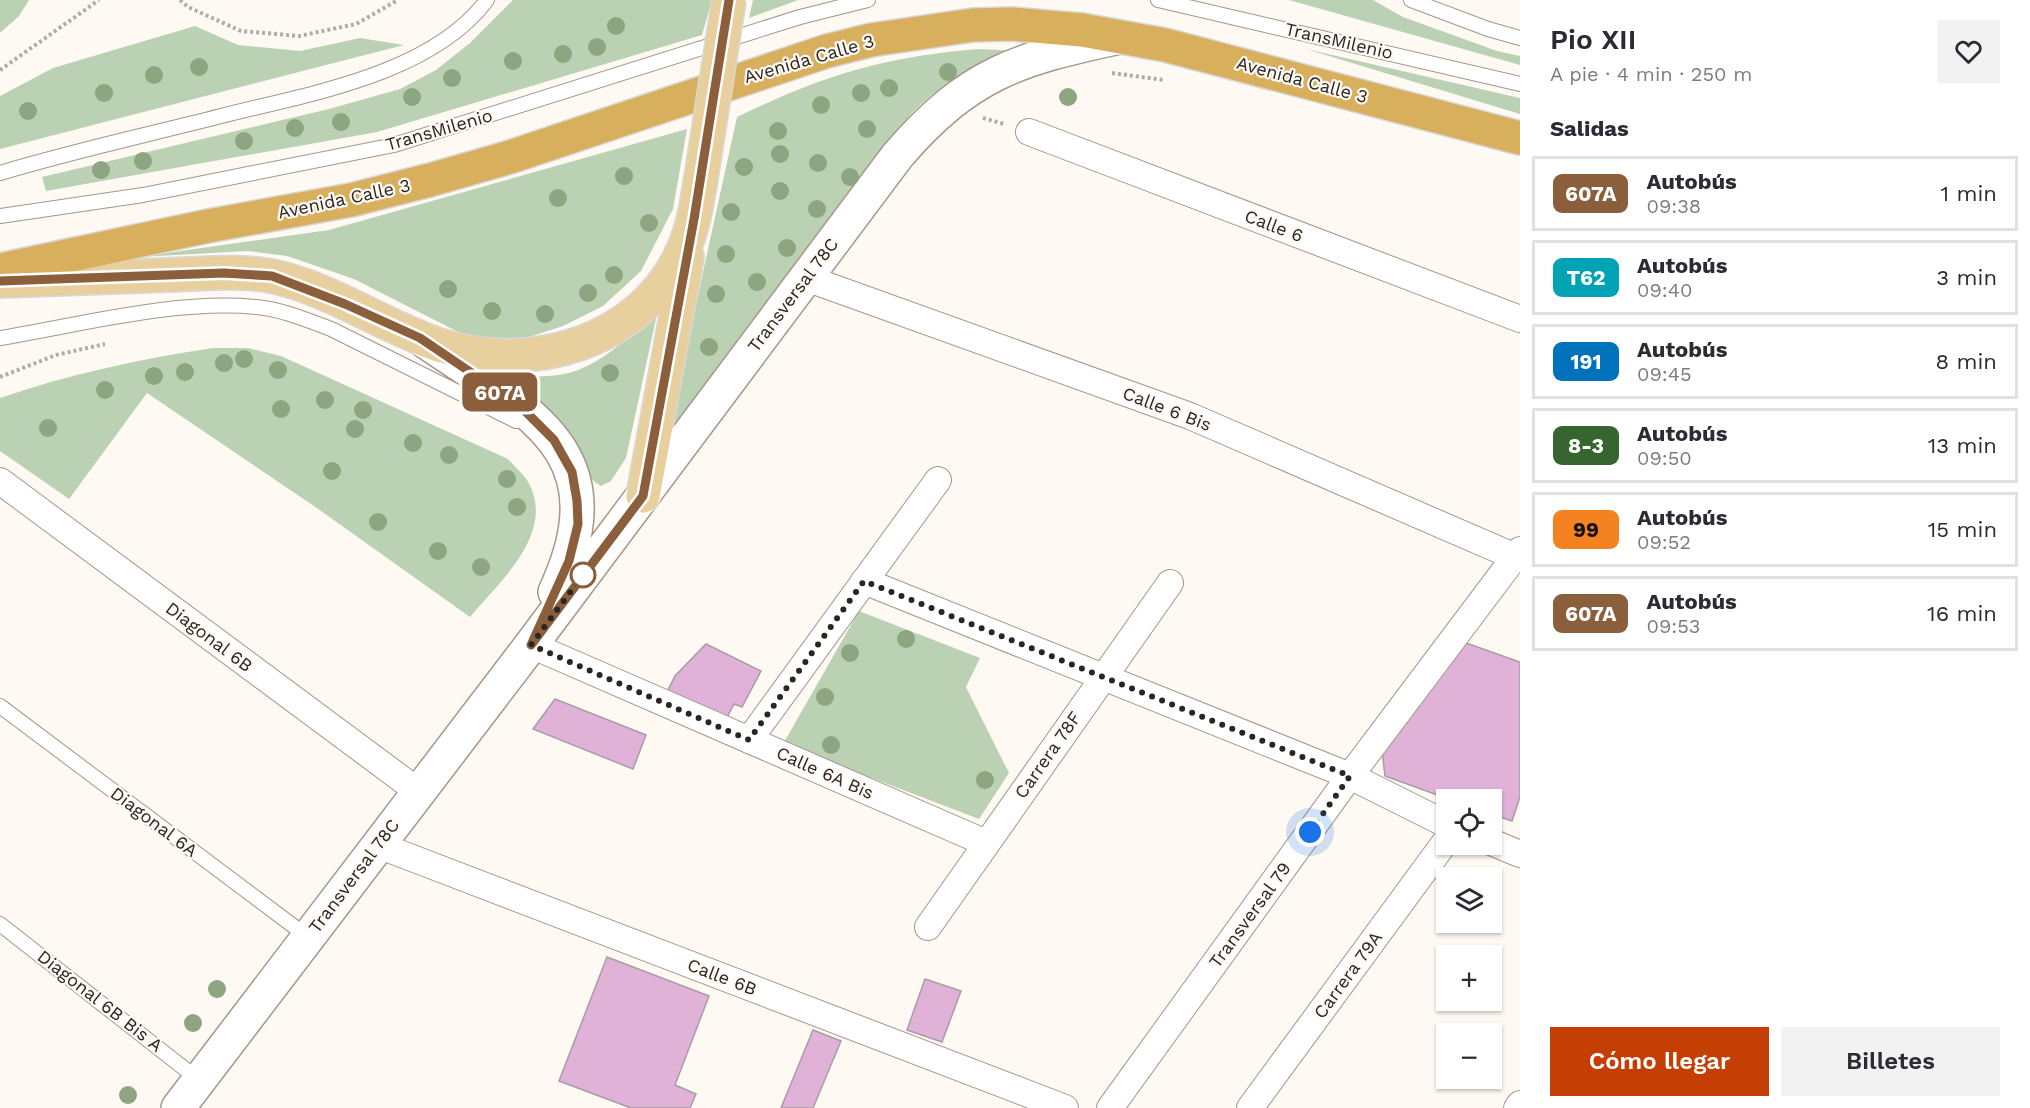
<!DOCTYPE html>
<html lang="es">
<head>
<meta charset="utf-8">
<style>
	body { margin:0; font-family:"Work Sans",sans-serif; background:#f2f2f3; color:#2b2b33; height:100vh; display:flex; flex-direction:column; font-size:22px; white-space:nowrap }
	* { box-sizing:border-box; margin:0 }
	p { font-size:20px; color:#7c7c81 }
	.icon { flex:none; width:33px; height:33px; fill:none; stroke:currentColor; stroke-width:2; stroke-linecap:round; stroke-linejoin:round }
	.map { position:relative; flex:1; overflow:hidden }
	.side { display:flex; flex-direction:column; background:#fff; width:510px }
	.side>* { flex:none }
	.badge { padding:0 12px; border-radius:9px; font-size:21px; line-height:39px }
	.controls { position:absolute; left:1436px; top:789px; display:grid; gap:12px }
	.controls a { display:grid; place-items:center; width:66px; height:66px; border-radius:0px; background:#fff; box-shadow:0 2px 4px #0004; font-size:30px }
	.you { position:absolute; width:30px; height:30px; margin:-15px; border:4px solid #fff; border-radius:50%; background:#1a73e8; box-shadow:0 0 0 9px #1a73e833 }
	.map>.badge { position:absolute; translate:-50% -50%; box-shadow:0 0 0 3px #fff }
	h2 { padding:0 30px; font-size:22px; line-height:54px }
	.round { display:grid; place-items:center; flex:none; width:63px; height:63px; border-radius:0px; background:#f2f2f3 }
	.head { display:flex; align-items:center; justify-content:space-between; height:102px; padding:0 30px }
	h1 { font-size:28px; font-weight:600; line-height:45px }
	.action { display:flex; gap:12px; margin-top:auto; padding:12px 30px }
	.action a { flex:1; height:69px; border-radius:0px; background:#c53e03; color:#fff; font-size:24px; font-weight:600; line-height:69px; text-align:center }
	.action a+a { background:#f2f2f3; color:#2b2b33 }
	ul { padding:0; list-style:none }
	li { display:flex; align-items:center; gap:18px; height:75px; margin:0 12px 9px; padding:0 18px; border:3px solid #e1e1e2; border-radius:0px }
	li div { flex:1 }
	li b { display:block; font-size:22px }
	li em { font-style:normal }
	li .badge { min-width:66px; font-weight:700; text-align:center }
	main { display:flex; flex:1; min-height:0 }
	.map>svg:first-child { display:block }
</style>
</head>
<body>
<main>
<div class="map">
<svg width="1520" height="1108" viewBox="0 0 1520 1108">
	<rect width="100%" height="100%" fill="#fef9f3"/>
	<g fill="#bad1b3">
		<path d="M0,0h29l-10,16 -19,17z"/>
		<path d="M513,0h199l-10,35 -325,97 -331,59 -4,-14 287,-68 71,-20 36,-19 34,-27z"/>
		<path d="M753,0h45l-49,18z"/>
		<path d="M1289,0h84l30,17 94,34 23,5v9z"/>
		<path d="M195,26l43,19 62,6 60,-13 44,7 -404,104v-53l53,-28z"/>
		<path d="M980,49l36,2c-45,14 -72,31 -106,64l-243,321 70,-319c84,-41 149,-61 243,-68z"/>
		<path d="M1306,49l214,49v16z"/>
		<path d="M687,129l-14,80 -32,62 -38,35 -40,20 -34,11 -35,3 -30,-5 -110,-56 -67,-23 -39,-5 -109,6 190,-27z"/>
		<path d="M657,314l-31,144 -15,23 -10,5c-23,-12 -17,-38 -32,-55 -22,-27 -54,-42 -83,-60 29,4 63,10 92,-1 29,-11 55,-37 79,-56z"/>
		<path d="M213,348h35l33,8 227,103c6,7 14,14 19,21 31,52 -27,101 -57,137l-156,-111 -167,-113 -78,106 -69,-48v-53c70,-24 140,-39 213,-50z"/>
		<path d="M859,611l121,47 -14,29 43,86 -30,46 -196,-75z"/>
	</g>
	<g fill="#e0b2d8" stroke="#a99ba7" stroke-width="1.5">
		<path d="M1466,643l54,19v135l-8,24 -21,-7v-14h-40l-66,-24 -3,-25z"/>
		<path d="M706,644l55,27 -19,36 -8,-3 -10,19 -58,-29 9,-18z"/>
		<path d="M555,699l91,36 -13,34 -100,-40z"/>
		<path d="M607,957l102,39 -34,89 21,9 -6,14h-59l-72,-27z"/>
		<path d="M925,979l36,12 -19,51 -35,-12z"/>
		<path d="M813,1030l28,11 -28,67h-32z"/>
	</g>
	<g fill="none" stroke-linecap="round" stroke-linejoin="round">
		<defs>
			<g id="lane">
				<path d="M1158,0l362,84"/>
				<path d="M1411,0l77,29 32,9"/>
				<path d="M0,173c73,-22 147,-38 221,-57 86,-22 210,-41 266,-116"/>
				<path d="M0,216l143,-21 251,-50 406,-128 68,-17"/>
				<path d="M0,338c79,-13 177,-39 256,-31 25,2 51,13 75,22l185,92"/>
				<path d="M0,706l308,231"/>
				<path d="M0,924l199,156"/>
			</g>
			<g id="street">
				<path d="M1029,132l491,187"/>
				<path d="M806,278l384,138 330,143"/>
				<path d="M0,481l419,311"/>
				<path d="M864,581l486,195 96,48"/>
				<path d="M531,645l455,198"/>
				<path d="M749,740l189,-260"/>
				<path d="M1491,842l29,12"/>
				<path d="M378,845l687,263"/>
				<path d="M928,927l242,-344"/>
				<path d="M1110,1108l240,-332 170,-226"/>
				<path d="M1250,1108l196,-267"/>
				<path d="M1517,1108l3,-4"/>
			</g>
			<g id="secondary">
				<path d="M426,342c102,70 195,108 129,250"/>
				<path d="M178,1108l353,-463 367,-490c71,-82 119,-96 222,-118"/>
			</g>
			<g id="primary">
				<path d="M0,281c56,-2 112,-4 167,-6 34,-1 71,-5 104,1 59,12 111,50 168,69 92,30 205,-3 245,-97 10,-23 13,-46 17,-70"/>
				<path d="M643,496l44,-239"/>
			</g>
			<path id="highway" d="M0,270l208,-44 143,-26 79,-20 80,-23 317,-106 44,-11 102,-15 39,-1 70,6 83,15 355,93"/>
		</defs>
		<use href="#lane" stroke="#a3978a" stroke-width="16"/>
		<use href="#street" stroke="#a3978a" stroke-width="28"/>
		<use href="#secondary" stroke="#a3978a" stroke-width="36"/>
		<use href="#primary" stroke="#d9d8d7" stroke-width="36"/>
		<use href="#highway" stroke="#d9d8d7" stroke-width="36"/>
		<g stroke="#b1aca6" stroke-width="4" stroke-dasharray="3 3" stroke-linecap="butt">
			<path d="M180,0l8,7 53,24 58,5 57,-12 42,-24"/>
			<path d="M0,70l99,-70"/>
			<path d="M1112,73l52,7"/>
			<path d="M983,118l21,6"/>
			<path d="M0,377l56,-22 49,-11"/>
		</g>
		<use href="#lane" stroke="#fff" stroke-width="14"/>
		<use href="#street" stroke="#fff" stroke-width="26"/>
		<use href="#secondary" stroke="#fff" stroke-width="33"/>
		<use href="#primary" stroke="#e8cf9e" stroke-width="33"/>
		<use href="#highway" stroke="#d8af5d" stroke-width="33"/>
		<defs>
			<path id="primary-bridge" d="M701,178l28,-178"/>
		</defs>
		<use href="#primary-bridge" stroke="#d9d8d7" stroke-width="36" stroke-linecap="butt"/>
		<use href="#primary-bridge" stroke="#e8cf9e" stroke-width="33"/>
	</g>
	<g fill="#8ea581">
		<circle cx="616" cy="26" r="9"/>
		<circle cx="597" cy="47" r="9"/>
		<circle cx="563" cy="54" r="9"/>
		<circle cx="513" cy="61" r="9"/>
		<circle cx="199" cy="67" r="9"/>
		<circle cx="948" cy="72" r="9"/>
		<circle cx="154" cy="75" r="9"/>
		<circle cx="452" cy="78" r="9"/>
		<circle cx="889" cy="88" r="9"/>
		<circle cx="104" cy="93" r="9"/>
		<circle cx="861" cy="93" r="9"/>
		<circle cx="412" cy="97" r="9"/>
		<circle cx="1068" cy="97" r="9"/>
		<circle cx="821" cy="105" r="9"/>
		<circle cx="28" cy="111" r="9"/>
		<circle cx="341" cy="122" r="9"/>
		<circle cx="295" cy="128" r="9"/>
		<circle cx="867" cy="129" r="9"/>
		<circle cx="778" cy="131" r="9"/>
		<circle cx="244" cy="141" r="9"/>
		<circle cx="780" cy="154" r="9"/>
		<circle cx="143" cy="161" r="9"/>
		<circle cx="818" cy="163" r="9"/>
		<circle cx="744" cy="167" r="9"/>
		<circle cx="101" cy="170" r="9"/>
		<circle cx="624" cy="176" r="9"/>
		<circle cx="850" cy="177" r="9"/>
		<circle cx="780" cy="191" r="9"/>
		<circle cx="558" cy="198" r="9"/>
		<circle cx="817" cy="209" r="9"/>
		<circle cx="731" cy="212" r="9"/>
		<circle cx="649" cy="223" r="9"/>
		<circle cx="787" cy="248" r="9"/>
		<circle cx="726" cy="254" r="9"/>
		<circle cx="614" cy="275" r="9"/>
		<circle cx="757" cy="282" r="9"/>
		<circle cx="448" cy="289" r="9"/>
		<circle cx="588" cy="293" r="9"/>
		<circle cx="716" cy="294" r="9"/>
		<circle cx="492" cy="311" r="9"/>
		<circle cx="545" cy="314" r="9"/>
		<circle cx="709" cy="347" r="9"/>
		<circle cx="244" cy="359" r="9"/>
		<circle cx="224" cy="363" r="9"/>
		<circle cx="278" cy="370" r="9"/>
		<circle cx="185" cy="372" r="9"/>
		<circle cx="610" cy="373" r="9"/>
		<circle cx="154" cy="376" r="9"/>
		<circle cx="105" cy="390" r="9"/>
		<circle cx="325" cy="400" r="9"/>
		<circle cx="281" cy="409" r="9"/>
		<circle cx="363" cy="410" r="9"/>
		<circle cx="48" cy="428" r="9"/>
		<circle cx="355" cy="429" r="9"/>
		<circle cx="413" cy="443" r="9"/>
		<circle cx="449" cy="455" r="9"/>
		<circle cx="332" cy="471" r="9"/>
		<circle cx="507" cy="479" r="9"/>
		<circle cx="517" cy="507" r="9"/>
		<circle cx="378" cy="522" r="9"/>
		<circle cx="438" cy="551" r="9"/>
		<circle cx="481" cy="567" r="9"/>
		<circle cx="906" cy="639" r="9"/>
		<circle cx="850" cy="653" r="9"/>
		<circle cx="825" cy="697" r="9"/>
		<circle cx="831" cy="745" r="9"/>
		<circle cx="985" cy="780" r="9"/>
		<circle cx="217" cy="989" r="9"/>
		<circle cx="193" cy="1023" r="9"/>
		<circle cx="128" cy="1095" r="9"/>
	</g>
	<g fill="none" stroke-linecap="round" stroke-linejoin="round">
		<defs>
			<path id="line" d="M0,281l224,-8 48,3 73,28 75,34 99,67 35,35 18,32 5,29 1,23 -9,37 -38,84 112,-149 51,-277 35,-219"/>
		</defs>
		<use href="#line" stroke="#fff" stroke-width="14"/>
		<use href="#line" stroke="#8b5e3c" stroke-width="9"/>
		<path stroke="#2a2520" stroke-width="6" stroke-dasharray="0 10.8" d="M583,575l-52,70 218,95 115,-159 486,195 -40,56"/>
	</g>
	<circle fill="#fff" stroke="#8b5e3c" stroke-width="3" cx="583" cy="575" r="12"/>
	<g text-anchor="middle" stroke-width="4.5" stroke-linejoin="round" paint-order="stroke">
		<g font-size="18" fill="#2a2520" stroke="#fef9f3">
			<text transform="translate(1339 41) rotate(13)" y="6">TransMilenio</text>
			<text transform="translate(809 59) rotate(-16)" y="6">Avenida Calle 3</text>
			<text transform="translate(1302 80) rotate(15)" y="6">Avenida Calle 3</text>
			<text transform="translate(439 130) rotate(-16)" y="6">TransMilenio</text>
			<text transform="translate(344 199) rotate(-12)" y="6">Avenida Calle 3</text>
			<text transform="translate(1274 226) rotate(21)" y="6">Calle 6</text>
			<text transform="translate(793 295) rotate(-53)" y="6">Transversal 78C</text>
			<text transform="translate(1167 409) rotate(21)" y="6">Calle 6 Bis</text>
			<text transform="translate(209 637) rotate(37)" y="6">Diagonal 6B</text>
			<text transform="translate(1048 755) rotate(-55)" y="6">Carrera 78F</text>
			<text transform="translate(825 773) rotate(24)" y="6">Calle 6A Bis</text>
			<text transform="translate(154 822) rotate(37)" y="6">Diagonal 6A</text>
			<text transform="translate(354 876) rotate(-53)" y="6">Transversal 78C</text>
			<text transform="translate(1250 915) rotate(-54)" y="6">Transversal 79</text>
			<text transform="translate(1348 975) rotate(-54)" y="6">Carrera 79A</text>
			<text transform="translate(722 977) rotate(21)" y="6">Calle 6B</text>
			<text transform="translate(100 1001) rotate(38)" y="6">Diagonal 6B Bis A</text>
		</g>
	</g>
</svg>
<div class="controls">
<a><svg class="icon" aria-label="locate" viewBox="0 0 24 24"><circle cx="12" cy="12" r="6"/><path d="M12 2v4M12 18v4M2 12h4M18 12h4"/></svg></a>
<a><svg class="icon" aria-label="layers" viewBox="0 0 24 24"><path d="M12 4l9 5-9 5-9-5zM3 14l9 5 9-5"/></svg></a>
<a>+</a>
<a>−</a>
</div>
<div class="you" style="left:1310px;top:832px"></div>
<b class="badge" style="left:500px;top:392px;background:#8b5e3c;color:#fff">607A</b>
</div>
<section class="side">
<div class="head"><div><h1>Pio XII</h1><p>A pie · 4 min · 250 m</p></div><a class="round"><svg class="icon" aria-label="heart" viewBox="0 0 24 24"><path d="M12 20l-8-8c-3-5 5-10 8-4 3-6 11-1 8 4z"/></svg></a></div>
<h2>Salidas</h2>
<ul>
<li><span class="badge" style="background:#8b5e3c;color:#fff">607A</span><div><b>Autobús</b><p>09:38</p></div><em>1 min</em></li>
<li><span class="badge" style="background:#00a3b4;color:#fff">T62</span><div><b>Autobús</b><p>09:40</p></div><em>3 min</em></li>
<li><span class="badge" style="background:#0072bc;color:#fff">191</span><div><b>Autobús</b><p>09:45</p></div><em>8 min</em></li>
<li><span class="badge" style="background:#36652f;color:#fff">8-3</span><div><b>Autobús</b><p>09:50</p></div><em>13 min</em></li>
<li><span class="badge" style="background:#f58220;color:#111">99</span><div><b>Autobús</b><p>09:52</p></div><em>15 min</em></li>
<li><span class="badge" style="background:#8b5e3c;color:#fff">607A</span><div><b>Autobús</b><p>09:53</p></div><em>16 min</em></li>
</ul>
<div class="action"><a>Cómo llegar</a><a>Billetes</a></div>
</section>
</main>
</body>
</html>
